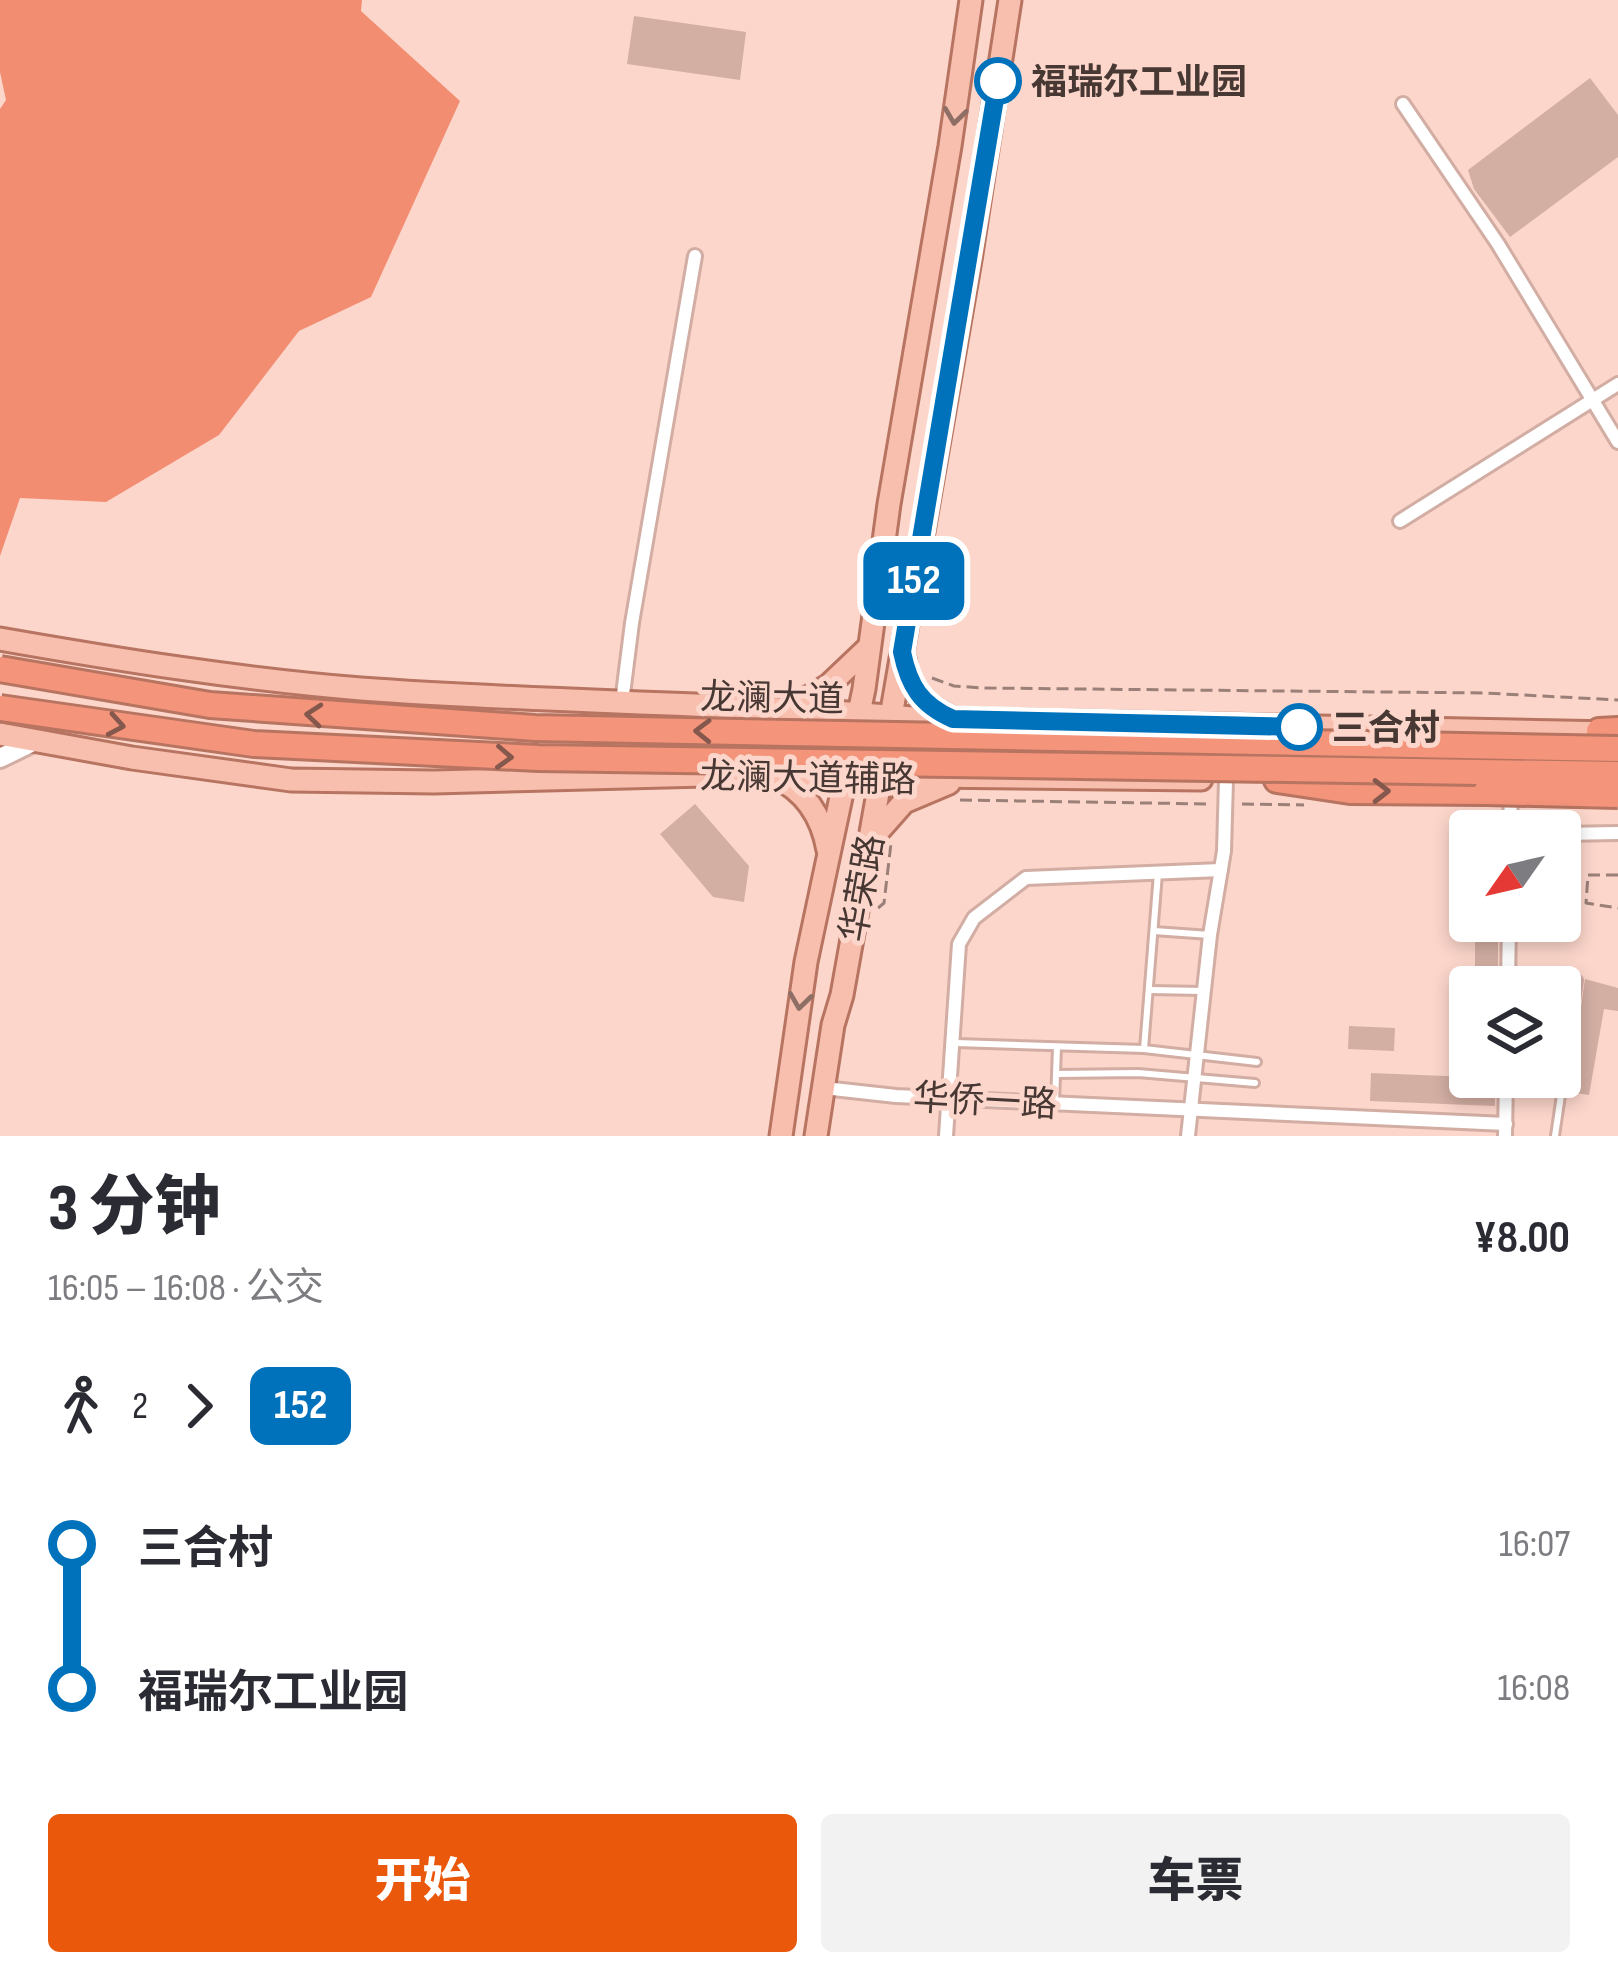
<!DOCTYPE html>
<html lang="zh">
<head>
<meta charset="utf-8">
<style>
	body { margin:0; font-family:"Sofia Sans Condensed","Noto Sans SC",sans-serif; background:#f2f2f3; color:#2b2b33; height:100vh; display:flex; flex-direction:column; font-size:45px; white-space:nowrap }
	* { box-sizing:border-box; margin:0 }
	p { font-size:39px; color:#7c7c81 }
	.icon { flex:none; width:66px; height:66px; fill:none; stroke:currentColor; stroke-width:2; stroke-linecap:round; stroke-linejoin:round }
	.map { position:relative; height:1136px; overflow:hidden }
	.sheet { display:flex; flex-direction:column; background:#fff; flex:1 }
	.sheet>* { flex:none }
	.badge { padding:0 24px; border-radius:18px; font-size:42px; line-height:78px }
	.needle { width:78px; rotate:236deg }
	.controls { position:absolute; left:1449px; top:810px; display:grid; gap:24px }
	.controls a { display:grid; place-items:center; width:132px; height:132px; border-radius:12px; background:#fff; box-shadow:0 6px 18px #0003; font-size:60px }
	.map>.badge { position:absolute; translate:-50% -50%; box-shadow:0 0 0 6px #fff }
	.legs { display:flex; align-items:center; gap:18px; height:132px; padding:0 48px; font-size:39px }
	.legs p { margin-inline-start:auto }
	.headline { display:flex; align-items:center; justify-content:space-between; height:204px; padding:0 48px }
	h1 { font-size:66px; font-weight:800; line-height:90px }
	.action { display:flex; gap:24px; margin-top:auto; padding:24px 48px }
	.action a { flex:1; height:138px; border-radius:12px; background:#ea580c; color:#fff; font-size:48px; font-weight:800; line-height:138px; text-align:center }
	.action a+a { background:#f2f2f3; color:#2b2b33 }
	ul { padding:0 48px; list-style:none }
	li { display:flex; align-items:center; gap:42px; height:144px; font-size:45px }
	li i { display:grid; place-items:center; width:18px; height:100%; margin:0 15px; background:currentColor }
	li i::after { content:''; width:30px; height:30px; margin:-15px; border:9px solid; border-radius:50%; background:#fff }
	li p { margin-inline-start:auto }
	li:first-child i { background:linear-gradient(#0000 50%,currentColor 0) }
	li:last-child i { background:linear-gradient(currentColor 50%,#0000 0) }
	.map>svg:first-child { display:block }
</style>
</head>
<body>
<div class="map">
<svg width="1618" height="1136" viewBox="0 0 1618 1136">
	<rect width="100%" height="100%" fill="#fcd6cb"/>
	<path fill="#f28d72" d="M0,0h362l-1,11 99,90 -89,196 -72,34 -80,104 -113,67 -86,-4 -20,58v-447l6,-9 -6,-28z"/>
	<g fill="#d3aea3">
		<path d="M634,16l112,16 -6,48 -113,-16z"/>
		<path d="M1590,78l28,37v42l-108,80 -36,-48 -6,-19z"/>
		<path d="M695,804l54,62 -5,36 -31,-5 -53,-63z"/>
		<rect x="1475" y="928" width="23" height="59"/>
		<path d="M1529,970l42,7 -11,74v-64h-33z"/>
		<path d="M1585,979l33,9v23l-14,-2 -15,86 -20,-3z"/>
		<path d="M1349,1026l46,2 -1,23 -46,-2z"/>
		<path d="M1371,1073l124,5v28l-125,-5z"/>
	</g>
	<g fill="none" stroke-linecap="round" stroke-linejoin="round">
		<defs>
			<g id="lane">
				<path d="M1154,931l56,4"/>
				<path d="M1149,990l54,1"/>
				<path d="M956,1043l188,6 113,13"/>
				<path d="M1144,1049l14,-176"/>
				<path d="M1056,1074l82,-1 117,10"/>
				<path d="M1055,1102l2,-55"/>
				<path d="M1555,1136l23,-156"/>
			</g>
			<g id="street">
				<path d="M1403,104l95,140 120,198"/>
				<path d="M1400,521l218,-137"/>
				<path d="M622,702l10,-79 63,-367"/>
				<path d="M1510,831l1,-41"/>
				<path d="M1560,834l58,-1"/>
				<path d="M1535,926v-5"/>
				<path d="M1508,987l1,-66"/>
				<path d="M824,1088l72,8 610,28"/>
				<path d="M946,1136l13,-192 15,-26 52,-40 195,-8"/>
				<path d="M1188,1136l22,-201 14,-84 2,-71"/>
				<path d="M1505,1136l1,-59"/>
			</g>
			<path id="secondary" d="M0,758l35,-17"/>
			<g id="primary">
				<path d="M0,639c120,21 239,40 361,50 187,14 376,13 563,30l690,14"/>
				<path d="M904,659c5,31 20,47 49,60 -21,15 -26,35 -10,56"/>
				<path d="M794,706l34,-20 39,-37"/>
				<path d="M889,728l81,-468 40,-260"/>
				<path d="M0,734l132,24 159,22 143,2 311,-8 456,5"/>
				<path d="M775,777c31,14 47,40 53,73"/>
				<path d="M874,836l30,-34 45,-19"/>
				<path d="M781,1136l25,-174 58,-273 25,-185 61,-358 21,-146"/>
				<path d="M816,1136l17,-111 9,-30 41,-230"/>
			</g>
			<g id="highway">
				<path d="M1599,731l19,-1"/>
				<path d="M1277,780l73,11 136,1"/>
			</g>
		</defs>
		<use href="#lane" stroke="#d2ada3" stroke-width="12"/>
		<use href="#street" stroke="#d2ada3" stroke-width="18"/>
		<use href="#secondary" stroke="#d2ada3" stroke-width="24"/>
		<use href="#primary" stroke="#b77461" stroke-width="27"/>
		<use href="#highway" stroke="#b77461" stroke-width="30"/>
		<g stroke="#9a8078" stroke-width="3" stroke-dasharray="12 6" stroke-linecap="butt">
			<path d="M932,678l22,8 30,2 501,5 133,7"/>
			<path d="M960,800l250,4"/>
			<path d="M1242,804l62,1"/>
			<path d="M1618,875h-30l-2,28 32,5"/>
			<path d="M878,908l6,-5 7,-60"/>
		</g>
		<use href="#lane" stroke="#fff" stroke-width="6"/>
		<use href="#street" stroke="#fff" stroke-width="12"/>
		<use href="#secondary" stroke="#fff" stroke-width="18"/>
		<use href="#primary" stroke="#f8bfaf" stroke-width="21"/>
		<use href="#highway" stroke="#f4947a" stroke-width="24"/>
		<defs>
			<g id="highway-bridge">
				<path d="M0,669l210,36 325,23 1083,21"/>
				<path d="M0,708l254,36 284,14 1080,16"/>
				<path d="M1486,792l132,3"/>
			</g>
		</defs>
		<use href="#highway-bridge" stroke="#b77461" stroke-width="30" stroke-linecap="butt"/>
		<use href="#highway-bridge" stroke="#f4947a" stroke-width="24"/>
	</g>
	<defs><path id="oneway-chevron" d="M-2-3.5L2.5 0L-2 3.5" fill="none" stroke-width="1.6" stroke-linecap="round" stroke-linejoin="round" transform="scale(3)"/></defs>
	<g stroke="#8e6e65">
		<use href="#oneway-chevron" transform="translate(955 116) rotate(98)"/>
		<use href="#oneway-chevron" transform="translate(800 1001) rotate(98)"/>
	</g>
	<g stroke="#84584c">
		<use href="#oneway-chevron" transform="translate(314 715) rotate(-175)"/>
		<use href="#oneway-chevron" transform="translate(116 725) rotate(10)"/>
		<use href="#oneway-chevron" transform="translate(703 731) rotate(-179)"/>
		<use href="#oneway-chevron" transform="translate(504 757) rotate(3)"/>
		<use href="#oneway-chevron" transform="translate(1381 791)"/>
	</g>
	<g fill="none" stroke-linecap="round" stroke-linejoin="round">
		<defs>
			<path id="line-1" d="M998,81l-96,571c7,34 19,53 51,67l346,8"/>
		</defs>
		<use href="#line-1" stroke="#fff" stroke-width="27"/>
		<use href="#line-1" stroke="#0072bc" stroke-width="18"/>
	</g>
	<g fill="#fff" stroke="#0072bc" stroke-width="6">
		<circle cx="998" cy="81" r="21"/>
		<circle cx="1299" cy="727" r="21"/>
	</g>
	<g text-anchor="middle" stroke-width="10" stroke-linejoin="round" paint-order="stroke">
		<g font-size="36" font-weight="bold" fill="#473833" stroke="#fcd6cb" text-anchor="start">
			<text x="1031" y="94">福瑞尔工业园</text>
			<text x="1332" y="740">三合村</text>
		</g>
		<g font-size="36" fill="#473833" stroke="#fcd6cb">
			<text transform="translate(772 697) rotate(1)" y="13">龙澜大道</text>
			<text transform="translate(808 777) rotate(1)" y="13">龙澜大道辅路</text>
			<text transform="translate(861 888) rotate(-80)" y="13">华荣路</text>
			<text transform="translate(985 1100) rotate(3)" y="13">华侨一路</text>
		</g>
	</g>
</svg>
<div class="controls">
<a><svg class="needle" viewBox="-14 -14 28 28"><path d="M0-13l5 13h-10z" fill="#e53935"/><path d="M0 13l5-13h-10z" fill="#7c7c81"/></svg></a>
<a><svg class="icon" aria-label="layers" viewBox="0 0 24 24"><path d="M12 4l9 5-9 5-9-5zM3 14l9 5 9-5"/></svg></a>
</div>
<b class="badge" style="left:914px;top:581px;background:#0072bc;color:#fff">152</b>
</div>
<section class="sheet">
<div class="headline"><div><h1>3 分钟</h1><p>16:05 – 16:08 · 公交</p></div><b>¥8.00</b></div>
<div class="legs"><svg class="icon" aria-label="walk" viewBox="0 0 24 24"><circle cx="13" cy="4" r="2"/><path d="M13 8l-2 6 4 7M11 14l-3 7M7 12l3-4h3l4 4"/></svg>2<svg class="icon" aria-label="forward" viewBox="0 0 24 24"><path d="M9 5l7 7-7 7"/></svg><b class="badge" style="background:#0072bc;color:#fff">152</b></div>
<ul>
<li><i style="color:#0072bc"></i><b>三合村</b><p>16:07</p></li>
<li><i style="color:#0072bc"></i><b>福瑞尔工业园</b><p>16:08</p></li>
</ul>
<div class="action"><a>开始</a><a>车票</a></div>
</section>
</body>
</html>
